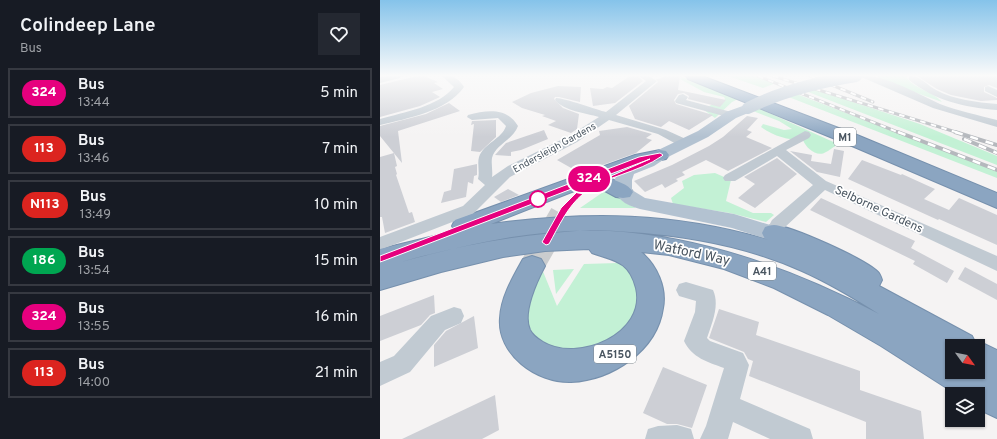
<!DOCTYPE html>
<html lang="en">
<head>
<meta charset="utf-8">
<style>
	body { margin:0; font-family:Overpass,sans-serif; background:#242831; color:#f1f3f6; height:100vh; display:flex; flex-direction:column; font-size:15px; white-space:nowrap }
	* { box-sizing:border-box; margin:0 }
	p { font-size:13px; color:#9ea1a6 }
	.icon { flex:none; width:22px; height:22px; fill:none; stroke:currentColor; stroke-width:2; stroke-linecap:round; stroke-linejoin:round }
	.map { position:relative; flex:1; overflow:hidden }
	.drawer { display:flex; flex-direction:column; background:#171b24; width:380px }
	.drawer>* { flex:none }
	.badge { padding:0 8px; border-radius:13px; font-size:14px; line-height:26px }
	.needle { width:26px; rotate:123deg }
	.tools { position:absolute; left:565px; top:339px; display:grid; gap:8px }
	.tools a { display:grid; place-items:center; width:40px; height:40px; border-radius:0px; background:#171b24; box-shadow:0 1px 3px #0004; font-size:20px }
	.map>.badge { position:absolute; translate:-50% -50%; box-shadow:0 0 0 2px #fff }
	.round { display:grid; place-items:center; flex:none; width:42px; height:42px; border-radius:0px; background:#242831 }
	.summary { display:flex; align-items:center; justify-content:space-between; height:68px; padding:0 20px }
	h1 { font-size:19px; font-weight:600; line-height:30px }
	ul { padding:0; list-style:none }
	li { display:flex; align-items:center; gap:12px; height:50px; margin:0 8px 6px; padding:0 12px; border:2px solid #363941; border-radius:0px }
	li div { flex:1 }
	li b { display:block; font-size:15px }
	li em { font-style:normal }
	li .badge { min-width:44px; font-weight:700; text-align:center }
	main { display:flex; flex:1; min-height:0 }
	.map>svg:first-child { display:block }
</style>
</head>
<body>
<main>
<section class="drawer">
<div class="summary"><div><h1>Colindeep Lane</h1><p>Bus</p></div><a class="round"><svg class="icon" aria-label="heart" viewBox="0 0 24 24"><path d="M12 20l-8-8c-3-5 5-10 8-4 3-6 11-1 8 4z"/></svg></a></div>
<ul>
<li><span class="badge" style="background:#e6007e;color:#fff">324</span><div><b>Bus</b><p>13:44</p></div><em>5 min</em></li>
<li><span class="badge" style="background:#dc241f;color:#fff">113</span><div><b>Bus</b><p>13:46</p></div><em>7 min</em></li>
<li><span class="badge" style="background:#dc241f;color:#fff">N113</span><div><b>Bus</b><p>13:49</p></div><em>10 min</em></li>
<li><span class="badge" style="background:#00a651;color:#fff">186</span><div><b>Bus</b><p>13:54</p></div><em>15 min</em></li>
<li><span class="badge" style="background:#e6007e;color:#fff">324</span><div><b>Bus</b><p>13:55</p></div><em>16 min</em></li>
<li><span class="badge" style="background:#dc241f;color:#fff">113</span><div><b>Bus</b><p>14:00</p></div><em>21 min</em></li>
</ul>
</section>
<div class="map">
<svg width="617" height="439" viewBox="0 0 617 439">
	<rect width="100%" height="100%" fill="#f5f3f3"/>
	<g fill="#c3f1d5">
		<path d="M348,76h27l21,7 -13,5z"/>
		<path d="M497,76h29c5,12 27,15 36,26l-59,-21z"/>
		<path d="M302,77l58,21 -8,4 -17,16 -11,-8 7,-5 12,-3 2,-3 -1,-2 -20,-5 -24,-13z"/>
		<path d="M430,88l110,36 77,32v9l-194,-75z"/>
		<path d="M414,93l203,78v7l-211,-82z"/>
		<path d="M378,108l82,37c-7,1 -8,4 -14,7 -9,6 -20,-4 -23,-12 -16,0 -29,-4 -42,-13l2,-3 21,6 8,-1 -13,-8 -26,-10z"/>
		<path d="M335,173l16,7 -5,21 27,12h18l3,2 -8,7 -36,-9 -57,-9 -2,-6 13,-10 -2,-7 12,-6z"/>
		<path d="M229,188l15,14 12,6h-56z"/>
		<path d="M238,263l16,6 9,35 -32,42 -65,7 -19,-29v-28l15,-27 15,37 27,-42z"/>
		<path d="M194,269l-18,25 -3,-24z"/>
	</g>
	<g fill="#cdcfd5">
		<path d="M37,76h7l14,6 -4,1 9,6 -11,3 8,5 -20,9 -40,11v-32z"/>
		<path d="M250,76h8l5,5 -28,22 -22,3 -3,-18 13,1 4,-2 5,1z"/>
		<path d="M284,76h16l-2,14 48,10 -6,7 -32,-8 1,-3 -5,-3 -6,1 -4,6 2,4 37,11 -24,15 -20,-9 -8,6 -26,-8 -6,-13 29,-24 -2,-3h3z"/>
		<path d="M537,76h80v12l-8,-3 -5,2v5l13,6v2l-16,1 -30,-6 -14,-6z"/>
		<path d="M178,86l23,1 -1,15 -21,-5h-4l-1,2 9,9 16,6 -2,15 -6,4 -23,-8 8,-4 -14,-5 3,-1 -23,-7 -10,-6 19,-9z"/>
		<path d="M69,103l11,8 -62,20 4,32 -22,-27v-10l46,-12z"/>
		<path d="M367,116l11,2 -11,12 5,2 -6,5 26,11 -44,23 -22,-11 -24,12 3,3 -9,4 2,2 -13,7 -3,-4 -17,8 -11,-11 38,-16 37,-19 14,-9z"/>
		<path d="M116,120v17l-16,15 -9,-1 3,-27 -3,1 1,-4z"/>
		<path d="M247,127l25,7 -6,4 6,2 -16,13 -56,20 -23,-13 43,-25 -1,-4z"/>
		<path d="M164,130l4,9 -27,11 -10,2v4l-16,-1 11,-12z"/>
		<path d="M454,149l10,2 -4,26 -23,-5 -27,-21 22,4 -1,6 20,3z"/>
		<path d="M14,153l3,13 -2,1 2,7 -1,1 13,38 3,-1 3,10 -30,11 -3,-16h-2v-60z"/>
		<path d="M397,158l20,16 -42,34 -17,-10 17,-14 -11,-7z"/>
		<path d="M482,160l39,15 1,-1 33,15 -11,10 25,11 10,-12 38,17v30l-58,-26 -1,1 -90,-41z"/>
		<path d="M97,164v11l-3,1 -1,8 -5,-2 -2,15 -25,6 3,-11 7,-2 3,-21z"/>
		<path d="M128,189l11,6 -18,7 -7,-5z"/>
		<path d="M441,198l94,43 -4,7 43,23 -7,12 -34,-19 2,-3 -105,-51z"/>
		<path d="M585,267l32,17v16l-39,-21z"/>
		<path d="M54,295l1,18 -5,2 -9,10 -41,16v-25z"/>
		<path d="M339,309l40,13 -3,13 104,36v19l61,21 3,28h-58v-17l-117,-46 4,-15 -5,-2 -4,-7 -35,-14z"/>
		<path d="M94,316l4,32 -44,19v-22l12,-14z"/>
		<path d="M283,367l44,18 -15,43 -15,-4h-10l-24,-11z"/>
		<path d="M115,395l4,35 -17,9h-80z"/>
	</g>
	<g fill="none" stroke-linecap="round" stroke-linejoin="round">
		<path stroke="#caccce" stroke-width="24" stroke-dasharray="24 12" stroke-linecap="butt" d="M152,266l32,-56"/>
		<defs>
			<g id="highway">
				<path d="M306,76h16l155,59 140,58v15l-152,-65 -157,-64z"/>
				<path d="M280,150l6,1 3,4 -3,4 -20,4 -38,15c9,3 20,6 25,14l-3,5 -7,1 -7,-1 -24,-13 -101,40c97,-13 183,-12 278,16l-4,-1 -3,-6 3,-6c3,-1 6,-2 9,-2 18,1 91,34 104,47 2,2 3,5 4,8l-3,6 93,50 3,6 3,-1 19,9v68l-19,-9v-15h-22l-75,-48 -53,-31 -54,-27 -50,-19 -55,-14 -28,-3c16,13 26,36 22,56 -6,43 -51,72 -92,74 -35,1 -74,-28 -71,-64 1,-21 13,-41 23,-59l9,-3 9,3 4,7c-8,15 -23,47 -15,64 3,6 8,9 13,12 35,21 104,-8 93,-54 -7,-27 -21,-27 -44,-35l-3,-4 -44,2 -42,6 -62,15 -61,18v-41l75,-18 -3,-5 3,-6 180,-65zM210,230c72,2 145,11 212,41 27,12 52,27 77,43 -84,-44 -174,-77 -269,-83 -71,-4 -142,13 -209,31 62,-18 124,-28 189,-32zM572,346h26v26h-26z"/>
			</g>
		</defs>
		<use href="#highway" stroke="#7690ad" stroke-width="2"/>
		<g fill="#c1cad2" fill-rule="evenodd">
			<path d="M8,76h13l-1,2 -20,5v-6z"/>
			<path d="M62,76c10,-2 16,2 22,11 -18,25 -56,31 -84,38v-6c24,-7 58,-12 74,-32z"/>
			<path d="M259,76h10l8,5 -41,34 50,15 22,10 2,3 -2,3h-8l-22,-12 -49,-14 -32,22 -67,35 -37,37 -93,36v-13l83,-31 22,-21 -7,-6c2,-7 -1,-15 1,-22 5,-14 23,-18 27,-31l-8,-8 -26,2 -5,-3 1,-2c19,-5 39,-8 50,11 -5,14 -23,19 -26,32 -1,6 1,13 0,19l16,-11 61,-30 30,-19c-13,-4 -35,-6 -44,-17l1,-2c5,-1 42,12 50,14l40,-31z"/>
			<path d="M479,76c21,-4 61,19 81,28 18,7 38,11 57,16v7l-64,-19z"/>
			<path d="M529,76c9,-2 19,10 27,14 19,10 40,12 61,14v6c-34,-3 -61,-9 -88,-30z"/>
			<path d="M608,86l9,4v7l-12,-6v-4z"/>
			<path d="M303,94l5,3 -2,3 49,13 1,2 -5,3 -55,-15 -1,-2 4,-6z"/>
			<path d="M425,131l4,1 2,3 -2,3 -23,12 40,31 171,75v15l-172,-81 -41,38 -5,9 -6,2 -6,-2 -2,-4 7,-13 41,-35 -36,-29 -42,25h-10l-2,-3 2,-3z"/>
			<path d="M306,282l27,8c7,15 -1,33 -6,48l3,3 33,12 6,12 -9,34 70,30 3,10h-43l-37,-17 -5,17h-28l6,-13 18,-58c-16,-6 -32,-10 -40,-27l11,-29 1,-11 -17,-5 -3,-6 3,-6z"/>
			<path d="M74,307l7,2 3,7 -3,7 -16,7 -35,42 -30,14v-24l14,-6 37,-40z"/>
			<path d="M297,425l14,4 3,10h-49l3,-10 10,-3z"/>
		</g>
		<path fill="#b3c2d1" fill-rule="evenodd" d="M368,104l5,1 2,3 -2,3 -17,7 -28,19 -42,21 -12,8 -20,8 -2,6v10l13,8 89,16 46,14 3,5 -3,5 -7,3 -41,-13 -92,-19c-23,-6 -34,-20 -19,-42l21,-7 12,-8 44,-21 28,-19z"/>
		<use href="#highway" fill="#8ba5c1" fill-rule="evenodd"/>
		<defs>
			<g id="rail-far1">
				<path d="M378,76l142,57"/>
				<path d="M393,76l186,57"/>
				<path d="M430,76l63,26"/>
			</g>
			<g id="rail">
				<path d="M518,132l99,38"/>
				<path d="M575,132l42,13"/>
				<path d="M584,139l33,14"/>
			</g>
		</defs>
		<use href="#rail-far1" stroke="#b5b8bd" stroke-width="3"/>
		<use href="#rail" stroke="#b5b8bd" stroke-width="4"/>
		<use href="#rail-far1" stroke="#fff" stroke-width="2" stroke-dasharray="5.5" stroke-linecap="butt"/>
		<use href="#rail" stroke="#fff" stroke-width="2.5" stroke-dasharray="8" stroke-linecap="butt"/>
		<path stroke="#b3c2d1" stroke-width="12" d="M368,108c34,-17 70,-26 108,-32"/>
	</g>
	<linearGradient id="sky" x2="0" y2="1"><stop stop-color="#85c3ea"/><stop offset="0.55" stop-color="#fafafa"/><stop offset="1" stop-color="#fafafa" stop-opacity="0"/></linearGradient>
	<rect width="617" height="137" fill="url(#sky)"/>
	<path fill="#e6007e" stroke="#fff" d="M280,153l3,2 -1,1c-24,17 -57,20 -78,37 -17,14 -25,33 -35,51l-3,1 -4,-3 19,-34 18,-18 71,-31 -267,102 -3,1v-6l259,-99z"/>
	<circle fill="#fff" stroke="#e6007e" stroke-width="2" cx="158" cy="199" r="8"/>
	<g text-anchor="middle" stroke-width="3.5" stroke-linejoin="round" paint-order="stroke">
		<g font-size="10" fill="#4a5661" stroke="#fff">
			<text transform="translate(174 147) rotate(-29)" y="4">Endersleigh Gardens</text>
		</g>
		<g fill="#fff" stroke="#808990" stroke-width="1">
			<rect x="454" y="128" width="22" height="18" rx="3"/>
			<rect x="368" y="262" width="28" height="18" rx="3"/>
			<rect x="214" y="345" width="42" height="18" rx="3"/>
		</g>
		<g font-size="11" font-weight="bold" fill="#4a5661">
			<text x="465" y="141">M1</text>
			<text x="382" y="275">A41</text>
			<text x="235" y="358">A5150</text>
		</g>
		<g font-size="12" fill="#4a5661" stroke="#fff">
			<text transform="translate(499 209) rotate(25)" y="4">Selborne Gardens</text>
		</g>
		<g font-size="14" fill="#4a5661" stroke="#fff">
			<text transform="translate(312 252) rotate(12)" y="5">Watford Way</text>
		</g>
	</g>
</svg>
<div class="tools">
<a><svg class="needle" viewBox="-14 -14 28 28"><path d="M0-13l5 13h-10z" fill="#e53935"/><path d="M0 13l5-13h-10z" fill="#9ea1a6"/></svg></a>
<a><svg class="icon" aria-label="layers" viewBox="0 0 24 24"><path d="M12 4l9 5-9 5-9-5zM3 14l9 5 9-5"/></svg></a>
</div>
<b class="badge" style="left:209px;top:179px;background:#e6007e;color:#fff">324</b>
</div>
</main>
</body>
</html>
